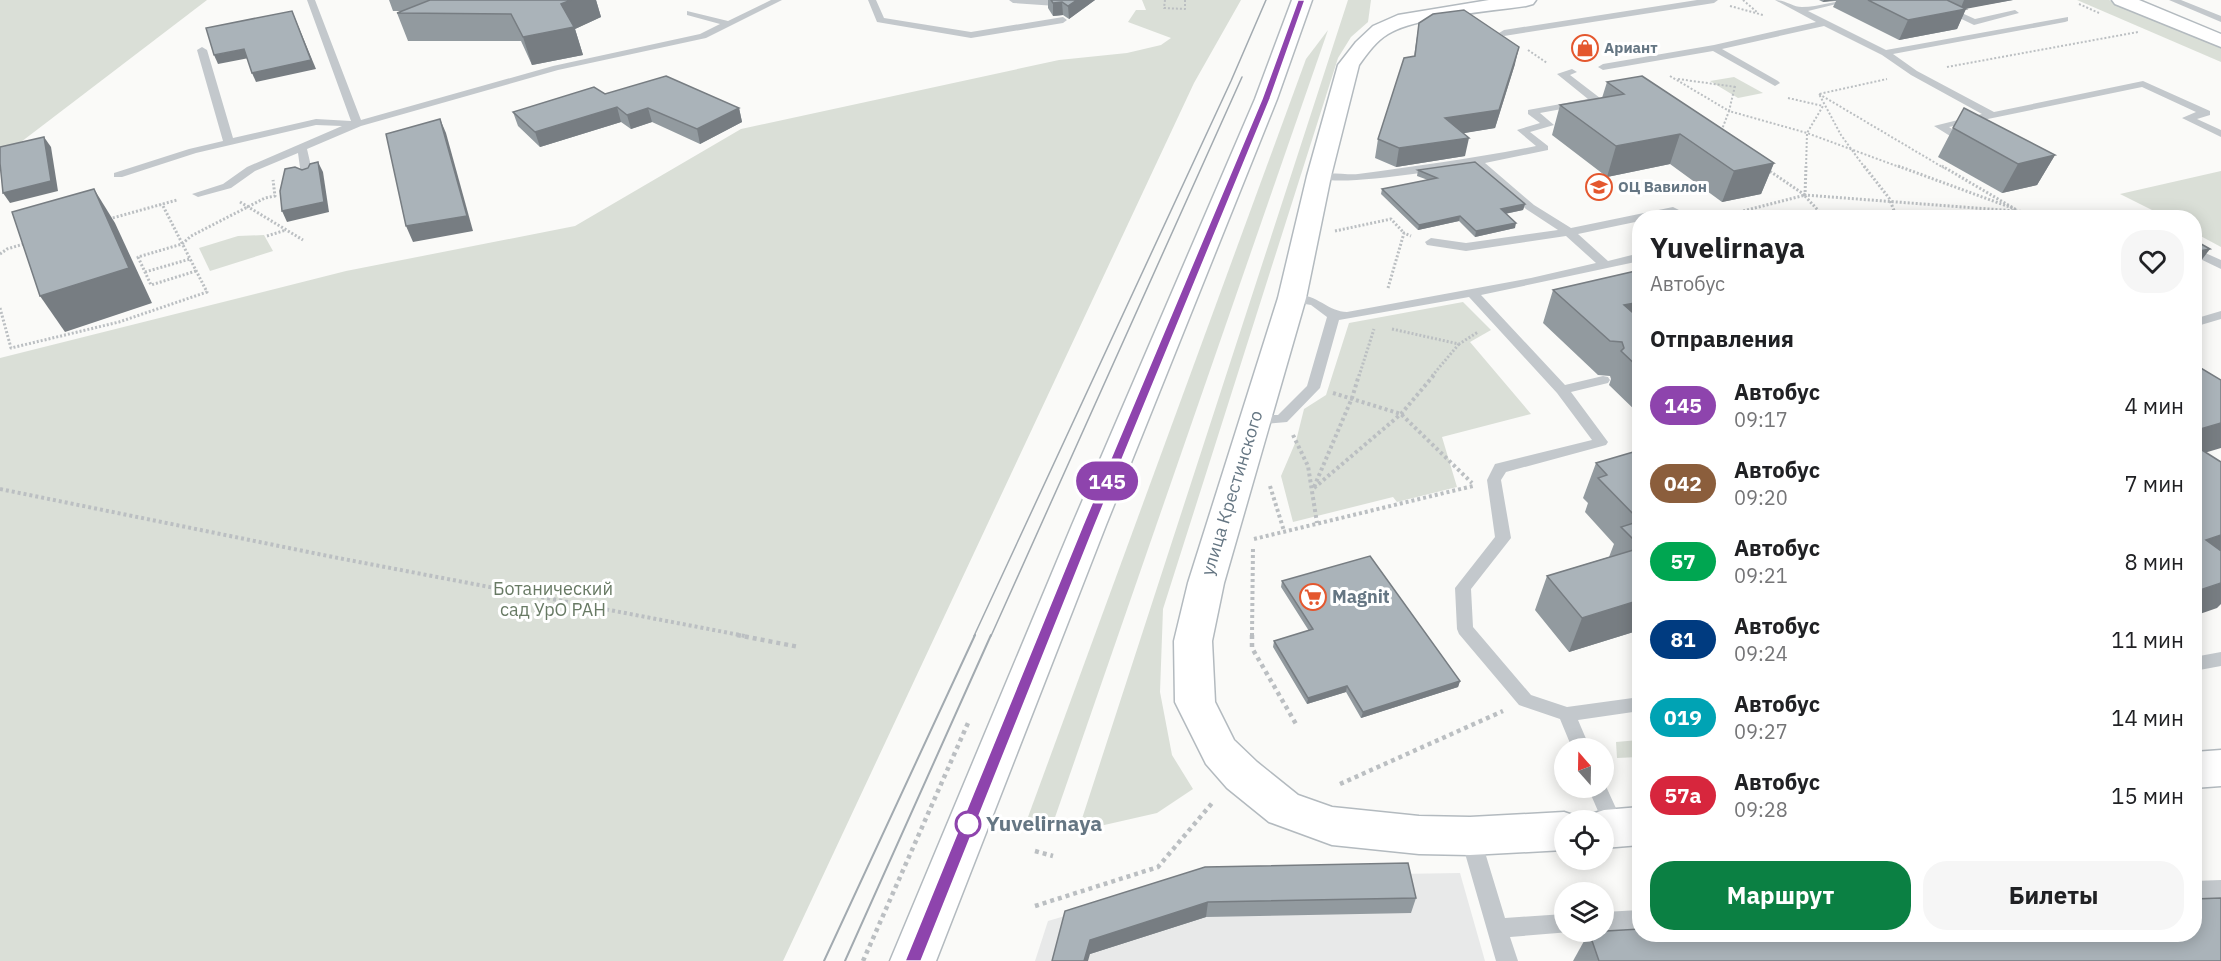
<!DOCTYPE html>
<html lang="ru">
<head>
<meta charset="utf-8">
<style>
	body { margin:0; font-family:"IBM Plex Sans",sans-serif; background:#f6f6f6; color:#202124; height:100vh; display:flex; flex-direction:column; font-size:22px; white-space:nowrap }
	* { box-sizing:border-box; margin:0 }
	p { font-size:20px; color:#757577 }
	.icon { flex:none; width:33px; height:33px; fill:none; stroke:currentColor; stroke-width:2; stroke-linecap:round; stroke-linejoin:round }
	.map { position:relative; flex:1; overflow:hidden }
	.sheet { position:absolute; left:1632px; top:210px; width:570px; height:732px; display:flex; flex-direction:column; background:#fff; border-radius:24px; box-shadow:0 3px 15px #0003 }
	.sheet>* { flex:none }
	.badge { padding:0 12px; border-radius:20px; font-size:21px; line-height:39px }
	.needle { width:39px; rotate:340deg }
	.fabs { position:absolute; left:1554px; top:738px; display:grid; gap:12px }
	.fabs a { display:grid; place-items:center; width:60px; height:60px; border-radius:50%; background:#fff; box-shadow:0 3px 15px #0003; font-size:30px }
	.map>.badge { position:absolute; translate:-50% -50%; box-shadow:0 0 0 3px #fff }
	h2 { padding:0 18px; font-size:22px; line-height:54px }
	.round { display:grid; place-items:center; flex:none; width:63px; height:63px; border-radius:24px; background:#f6f6f6 }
	.headline { display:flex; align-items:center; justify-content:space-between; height:102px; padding:0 18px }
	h1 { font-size:28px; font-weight:700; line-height:45px }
	.primary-button { display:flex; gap:12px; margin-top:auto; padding:12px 18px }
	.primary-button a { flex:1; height:69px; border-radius:24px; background:#0b8043; color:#fff; font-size:24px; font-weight:700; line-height:69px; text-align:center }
	.primary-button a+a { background:#f6f6f6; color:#202124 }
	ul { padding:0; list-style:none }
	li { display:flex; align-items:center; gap:18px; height:78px; padding:0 18px }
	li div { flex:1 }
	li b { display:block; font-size:22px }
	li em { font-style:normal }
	li .badge { min-width:66px; font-weight:700; text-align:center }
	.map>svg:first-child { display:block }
</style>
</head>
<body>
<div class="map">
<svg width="2221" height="961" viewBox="0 0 2221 961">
	<rect width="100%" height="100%" fill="#fafaf8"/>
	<path fill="#e8e9e9" d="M1460,873l25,88h-450l13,-40 149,-44z"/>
	<g fill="#dadfd7">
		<path d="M0,0h207l-207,158z"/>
		<path d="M1142,0h99l-47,83 -411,878h-783v-603l346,-87 229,-45 166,-97 318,-69 68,-7 34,-8 10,-7 -43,-16 8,-12h10z"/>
		<path d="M1348,0h23l-3,22 -17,15 -13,21 -175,551 -3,83 12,63 21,34 -36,24 -79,18z"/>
		<path d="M2077,0h32l112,47v15z"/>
		<path d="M1328,30l-276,796 -24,-9 278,-758z"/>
		<path d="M1734,77l29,16 -25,5 -28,-17z"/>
		<path d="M2221,171v76l-26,-14 -1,-15 -28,-1 -46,-23z"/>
		<path d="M264,235l9,16 -63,20 -11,-23 39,-12z"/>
		<path d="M1463,302l28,28 -21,12 61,72 -89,23 15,50 -60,15 -4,-5 -100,25 -12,-46 15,-35 8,-32 22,-14 23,-72z"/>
		<path d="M1639,740v17l-22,1 -1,-16z"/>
	</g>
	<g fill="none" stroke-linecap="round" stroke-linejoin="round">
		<defs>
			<g id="secondary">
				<path d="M1292,0h20l-35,99 -171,426 -170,436h-46l182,-436 183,-426z"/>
				<path d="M1489,0h47l-3,4 -7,2c-34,5 -111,11 -138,28 -12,7 -21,20 -29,31l-28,111 -25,122 -82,285 -12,58 3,61 19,38 23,22 41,33 34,12 87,9 51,1 94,-5 15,5 2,3h-17v30l-94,5 -51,-1 -87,-9 -63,-23 -42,-34 -21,-24 -31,-62 -1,-61 14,-58 90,-285 29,-122 31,-111 18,-23 17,-16 25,-11z"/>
				<path d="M2112,0h27l82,34v13l-106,-43z"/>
				<path d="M2221,750v36l-27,2v-36z"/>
				<path d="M1640,807v38l-36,3v-28h-18l3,-5 15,-5z"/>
			</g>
		</defs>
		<use href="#secondary" stroke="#b3babf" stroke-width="3"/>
		<g stroke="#bbbfc2" stroke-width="2" stroke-dasharray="2 2" stroke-linecap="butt">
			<path d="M1165,0l-1,8 21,1v-9"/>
			<path d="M1743,0l15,13"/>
			<path d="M2079,4l20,9"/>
			<path d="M1730,6l33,9"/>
			<path d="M1528,50l19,13"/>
			<path d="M1947,67l191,-35"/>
			<path d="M1670,76l59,35 -8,21"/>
			<path d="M1678,79l58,8"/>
			<path d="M1735,86l-6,25 78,22 95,35"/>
			<path d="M1819,94l125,74"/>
			<path d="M1788,98l35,8"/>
			<path d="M1806,168l1,-35 16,-27"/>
			<path d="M1865,168l-24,-33 -22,-41 68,-15"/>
		</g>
		<g stroke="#bbbfc2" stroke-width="3" stroke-dasharray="2 2" stroke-linecap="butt">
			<path d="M1806,166l-1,29 302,23"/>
			<path d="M1864,166l25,32 8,20"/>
			<path d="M1898,166l117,43 -73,-43"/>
			<path d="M1805,196l20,22"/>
			<path d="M240,202l63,38"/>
			<path d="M1731,218l-3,-3 77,-20 -37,-25"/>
			<path d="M109,219l68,-19"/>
			<path d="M1335,231l56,-12 13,14"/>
			<path d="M267,236l19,-6"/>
			<path d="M0,254l7,-5 20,-6"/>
			<path d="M196,271l-45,14 -13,-28 44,-13 9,-8 74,-38 10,-2 -2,-16"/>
			<path d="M145,272l45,-13"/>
			<path d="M1388,288l16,-55 7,3"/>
			<path d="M0,308l11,40 108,-26 88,-30 -45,-88"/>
			<path d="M1392,329l67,15 19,-12"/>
			<path d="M1359,376l15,-47"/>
			<path d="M1432,376l27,-32"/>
		</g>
		<g stroke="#bbbfc2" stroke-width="4" stroke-dasharray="3 3" stroke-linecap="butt">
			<path d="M1333,393l68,21 71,69"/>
			<path d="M1293,435l15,31 9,57"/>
			<path d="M1270,486l14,45"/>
			<path d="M1314,487l38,-89 7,-23"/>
			<path d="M1314,488l87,-74 33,-39"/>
			<path d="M0,489l333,68 412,79"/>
			<path d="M1254,539l219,-53"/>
			<path d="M1252,636l1,-89"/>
		</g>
		<g stroke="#bbbfc2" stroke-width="4.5" stroke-dasharray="4 4" stroke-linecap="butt">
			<path d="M737,635l62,12"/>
			<path d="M1252,635v13l44,76"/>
			<path d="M1340,784l163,-73"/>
			<path d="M1035,851l18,5"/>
			<path d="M1035,906l123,-39 55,-65"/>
			<path d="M863,961l105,-238"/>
		</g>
		<g fill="#c3c8cc" fill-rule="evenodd">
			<path d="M307,0h8l46,120 192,-54 147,-32 20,-10 -33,-9v-4l41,10 43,-21h11l-76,38 -148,32 -197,56 -54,23 6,26 -2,2 -4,1 -6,-3 -3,-22 -43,18 -24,17 -33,9 -6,-3 31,-10 24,-17 95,-41 -26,-1 -120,28 -74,24h-8v-4l75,-24 34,-8 -26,-91 5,-3 5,3 26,88 83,-19 35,2z"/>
			<path d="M868,0h8l8,18 87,14 92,-15 4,3 -4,3 -92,15 -94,-16z"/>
			<path d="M1009,0h42l9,3 -4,3 -43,-3z"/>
			<path d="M1697,0h21l-4,3 -210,33 -5,-3 5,-3z"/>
			<path d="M1775,0c11,0 18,7 27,7 17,0 34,-7 51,-7l-45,11 78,39 182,-33v4l-3,1 -172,32 24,17 77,41 149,-31 67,30v4l-13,4 24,11v7l-39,-19 14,-6 -54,-25 -193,40 23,15 -5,3 -4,-1 -29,-18 48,-12 -71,-39 -29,-20 -58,-29 -102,23 56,32 2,2 -5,3 -62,-35 -110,19 -5,-3 5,-3 111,-19 102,-23z"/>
			<path d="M1922,0h11l42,19 40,-9 4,3 -45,12z"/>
			<path d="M2169,0h12l40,16v6z"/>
			<path d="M1572,69l5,3 -7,3 30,23v4l-60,11 14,12 -24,7 18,14v4l-63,13 49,42 37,23 102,-21 6,3 -2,2 -23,6h-14v3l-62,13 30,27 32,-8v8l-159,34 84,90 38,-9 5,1 2,3 -2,3 -37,9 37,50 -2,3 -100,27 -5,8 10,58 -40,51 2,38 58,68 36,12 73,-10v14l-62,9 12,28h-18l-12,-29 -41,-14 -60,-71 -2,-5 -2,-41 40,-51 -8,-57 8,-16 97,-24 -35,-47 -88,-96 -130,23 -19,68 -33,34 -33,3 -7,-5 7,-5h24l29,-29 20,-69 -16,-12 -23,-4 -2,-3 2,-3c26,-5 39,17 59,17l184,-34 65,-15 -30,-27 -100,15 -39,-6 -2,-3 6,-4 35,5 92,-13 -32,-21 -51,-44c-28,3 -144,25 -162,11 7,-5 34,-1 45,-2 59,-8 119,-16 178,-28l-19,-16 23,-7 -12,-9v-4l60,-11 -31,-25z"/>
			<path d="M2194,248l27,12v9l-27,-13z"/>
			<path d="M2221,311v8l-27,8v-8z"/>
			<path d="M2221,652v14l-27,5v-14z"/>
			<path d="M1604,782l21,46 -3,6 -7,3 -7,-3 -20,-46h16z"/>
			<path d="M1470,827l7,3 3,6 25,82 59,-4v18h6l-60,5 8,24h-22l-36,-125 3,-6z"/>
			<path d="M2221,880v18l-27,1v-18z"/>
			<path d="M1640,910v20l-36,2h-1l1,-20z"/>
		</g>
		<use href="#secondary" fill="#fff" fill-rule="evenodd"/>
		<g stroke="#a2aab0" stroke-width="1.5">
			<path d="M974,636l257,-555 35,-81"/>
			<path d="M991,636l251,-559"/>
		</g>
		<g stroke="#a2aab0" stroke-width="2">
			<path d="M824,961l151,-326"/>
			<path d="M845,961l146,-326"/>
		</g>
	</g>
	<g fill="#929a9f">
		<path d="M389,0h207l5,17 -26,12 8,26 -51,10 -11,-24h-113l-11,-28 4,-2h-8z"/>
		<path d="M1048,0h47l-26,19 -6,-4 -10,1 -5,-8z"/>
		<path d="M1819,0h194l-47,8 -9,21 -58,11 -66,-33 3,-6 -13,1z"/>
		<path d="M1419,23l96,41 -20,64 -32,5 2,23 -69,11 -21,-9 3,-19 36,-83z"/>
		<path d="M1607,82l167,81 -13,31 -39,8 -52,-38 -63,13 -55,-42 8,-30 42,-7z"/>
		<path d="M605,94l134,14 3,14 -42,22 -48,-22 -21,7 -10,-7 -81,25 -22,-21 -5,-14z"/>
		<path d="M1953,128l102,27 -18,30 -35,8 -64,-36z"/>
		<path d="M1418,170l107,34 -2,6 -18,4 10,14 -40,9 -16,-16 -41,9 -37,-36 1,-5 46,-9 -11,-4z"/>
		<path d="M1640,270v145l-31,-30 2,-6 -1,-3 -12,-1 -55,-52 10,-33z"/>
		<path d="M1640,428v202l-71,22 -34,-42 12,-34 62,-19 5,-13 -29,-32 3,-9 -5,-5 13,-35 41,-12 -5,-4z"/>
		<path d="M1282,581l178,100 -2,6 -97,31 -15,-26 -39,12 -34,-57 1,-6 35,-10 -28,-44z"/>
		<path d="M1205,867l211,31 -5,15 -205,4 -116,37 -38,7z"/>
		<path d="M1589,932l632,29h-648z"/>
	</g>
	<g fill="#777d82">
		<path d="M571,0h25l5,17 -26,12 8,26 -51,10 -9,-28 38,-33z"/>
		<path d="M1077,0h18l-26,19 -1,-13z"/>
		<path d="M1824,0h12l-13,2z"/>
		<path d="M1964,0h49l-53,10z"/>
		<path d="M1062,2l1,13 -10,1v-13z"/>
		<path d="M1966,9l-9,20 -58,11 9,-20z"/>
		<path d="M292,11l24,58 -60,13 -4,-9z"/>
		<path d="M1519,47l-4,17 -20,64 -54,9 4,-19z"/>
		<path d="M244,49l5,9 -31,6 -4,-9z"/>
		<path d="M617,107l4,15 -81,25 -5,-15z"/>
		<path d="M648,108l4,14 -21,7 -4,-14z"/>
		<path d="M739,108l3,14 -42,22 -3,-15z"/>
		<path d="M440,119l6,14 27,98 -60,11 -7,-16z"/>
		<path d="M1680,134l-10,30 -63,13 9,-31z"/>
		<path d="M44,137l7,10 7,44 -48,12 -7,-10z"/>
		<path d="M1469,138l-4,18 -69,11 3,-19z"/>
		<path d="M2055,155l-18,30 -35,8 16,-29z"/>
		<path d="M318,162l5,10 6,40 -42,10 -5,-11z"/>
		<path d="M1774,163l-13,31 -39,8 12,-31z"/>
		<path d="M94,189l21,34 37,80 -87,29 -25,-36z"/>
		<path d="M1525,204l-2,6 -24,5 2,-6z"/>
		<path d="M1460,216l-1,5 -41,9 1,-5z"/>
		<path d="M1516,223l-1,5 -40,9 1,-6z"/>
		<path d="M2210,249l-16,21v-18z"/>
		<path d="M1640,302v30l-16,-27z"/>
		<path d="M2221,423v25l-27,8v-23l3,-3z"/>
		<path d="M2221,535v25l-15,-20z"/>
		<path d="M2221,583v21l-4,4 -23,8v-24z"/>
		<path d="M1640,600v30l-71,22 13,-34z"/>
		<path d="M1460,681l-2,6 -97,31 2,-6z"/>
		<path d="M1347,686l-1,6 -39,12 1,-6z"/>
		<path d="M1208,902l-2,15 -116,37 -2,7h-4l6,-21z"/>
	</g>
	<g fill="#aab3b9" stroke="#777d82" stroke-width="1.5">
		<path d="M430,0h141l-10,4 13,23 -51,10 -12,-23 -114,-1z"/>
		<path d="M1051,0h26l-9,6 -6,-4 -9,1z"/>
		<path d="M1868,0h79l19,9 -58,11z"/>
		<path d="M1464,10l55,37 -20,63 -54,8 24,20 -70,10 -21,-9 26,-81 11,-2 4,-33 14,-9z"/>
		<path d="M292,11l19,49 -59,13 -8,-24 -30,6 -8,-27z"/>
		<path d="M666,76l73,32 -42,21 -49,-21 -21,7 -10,-8 -82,25 -22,-20 81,-25 11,7z"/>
		<path d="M1642,76l132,87 -40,8 -54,-37 -64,12 -56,-41 64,-11 -17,-12z"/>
		<path d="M1964,108l91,47 -37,9 -65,-36z"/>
		<path d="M440,119l27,97 -61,10 -20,-92z"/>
		<path d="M44,137l7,44 -48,12 -3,-30v-16z"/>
		<path d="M318,162l6,40 -42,9 -2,-20 5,-22 10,-2 7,3 6,-2 2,-4z"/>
		<path d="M1475,162l50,42 -24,5 15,14 -40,8 -16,-15 -41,9 -37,-36 55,-11 -19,-8z"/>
		<path d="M94,189l35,79 -89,28 -28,-84z"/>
		<path d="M2194,240l16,9 -16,3z"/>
		<path d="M1640,270v32l-16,3 16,14v50l-19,-18 3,-3 -2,-6 -12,-1 -57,-51z"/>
		<path d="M2194,364l27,16v43l-24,7 -3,-1z"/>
		<path d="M2194,445l27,17v73l-15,5 15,11v32l-27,9z"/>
		<path d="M1640,450v71l-42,-43 9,-3 -11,-12z"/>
		<path d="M1640,521v25l-19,-19z"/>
		<path d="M1640,548v52l-58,18 -35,-42z"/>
		<path d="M1370,556l90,125 -97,31 -16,-26 -39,12 -34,-57 39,-12 -31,-48z"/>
		<path d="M1408,863l8,35 -208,4 -118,38 -6,21h-32l13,-50 140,-44z"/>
		<path d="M2221,898v63h-622l-10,-29 51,-3v5h554v-35z"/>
	</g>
	<path fill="#8e44ad" stroke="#fff" stroke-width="1.5" d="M1298,0h7l-35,99 -175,426 -174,436h-16l178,-436 179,-426z"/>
	<defs>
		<symbol id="shop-ring" viewBox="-11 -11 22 22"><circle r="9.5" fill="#fff" stroke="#e4572e" stroke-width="1.5"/><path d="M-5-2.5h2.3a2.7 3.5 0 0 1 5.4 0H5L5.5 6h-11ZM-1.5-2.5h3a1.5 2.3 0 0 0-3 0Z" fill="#e4572e"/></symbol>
		<symbol id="school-ring" viewBox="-11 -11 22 22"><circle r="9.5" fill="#fff" stroke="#e4572e" stroke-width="1.5"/><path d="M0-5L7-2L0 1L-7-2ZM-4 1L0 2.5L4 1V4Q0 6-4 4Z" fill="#e4572e"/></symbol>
		<symbol id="supermarket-ring" viewBox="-11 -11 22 22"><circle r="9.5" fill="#fff" stroke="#e4572e" stroke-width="1.5"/><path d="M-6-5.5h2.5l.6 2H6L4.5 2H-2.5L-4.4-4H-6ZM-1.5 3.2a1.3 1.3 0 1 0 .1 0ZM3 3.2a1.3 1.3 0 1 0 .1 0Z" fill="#e4572e"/></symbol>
	</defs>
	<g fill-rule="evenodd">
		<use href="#shop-ring" x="1570" y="33" width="30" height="30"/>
		<use href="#school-ring" x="1584" y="172" width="30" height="30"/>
		<use href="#supermarket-ring" x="1298" y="582" width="30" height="30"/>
	</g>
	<circle fill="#fff" stroke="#8e44ad" stroke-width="3" cx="968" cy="824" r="12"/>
	<g text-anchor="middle" stroke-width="6" stroke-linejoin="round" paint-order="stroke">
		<g font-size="15" font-weight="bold" fill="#657683" stroke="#fff" text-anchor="start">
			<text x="1604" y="53">Ариант</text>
			<text x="1618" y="192">ОЦ Вавилон</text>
		</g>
		<g font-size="18" fill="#657683" stroke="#fff">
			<text transform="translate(1232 493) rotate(-73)" y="6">улица Крестинского</text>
		</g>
		<g font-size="18" fill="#687a64" stroke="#fff">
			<text x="553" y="595">Ботанический<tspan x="553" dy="21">сад УрО РАН</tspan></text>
		</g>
		<g font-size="18" font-weight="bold" fill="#657683" stroke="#fff" text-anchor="start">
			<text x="1332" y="603">Magnit</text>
		</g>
		<g font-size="21" font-weight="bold" fill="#657683" stroke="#fff" text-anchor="start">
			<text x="986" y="831">Yuvelirnaya</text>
		</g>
	</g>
</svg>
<div class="fabs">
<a><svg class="needle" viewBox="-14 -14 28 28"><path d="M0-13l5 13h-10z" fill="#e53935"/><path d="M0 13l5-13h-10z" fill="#757577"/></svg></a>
<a><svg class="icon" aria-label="locate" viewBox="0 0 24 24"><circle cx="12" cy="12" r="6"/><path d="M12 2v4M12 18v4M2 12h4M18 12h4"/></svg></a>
<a><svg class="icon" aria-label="layers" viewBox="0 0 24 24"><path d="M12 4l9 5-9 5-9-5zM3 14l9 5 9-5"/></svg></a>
</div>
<b class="badge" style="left:1107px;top:481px;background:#8e44ad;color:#fff">145</b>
<section class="sheet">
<div class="headline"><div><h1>Yuvelirnaya</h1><p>Автобус</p></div><a class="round"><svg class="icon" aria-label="heart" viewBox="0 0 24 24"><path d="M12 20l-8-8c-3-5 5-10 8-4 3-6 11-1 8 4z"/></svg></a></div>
<h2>Отправления</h2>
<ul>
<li><span class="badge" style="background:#8e44ad;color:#fff">145</span><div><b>Автобус</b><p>09:17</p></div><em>4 мин</em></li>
<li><span class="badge" style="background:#8b5e3c;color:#fff">042</span><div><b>Автобус</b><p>09:20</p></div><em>7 мин</em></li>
<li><span class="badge" style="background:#00a651;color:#fff">57</span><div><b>Автобус</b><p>09:21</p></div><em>8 мин</em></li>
<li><span class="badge" style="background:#003b80;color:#fff">81</span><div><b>Автобус</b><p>09:24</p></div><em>11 мин</em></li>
<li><span class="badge" style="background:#00a3b4;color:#fff">019</span><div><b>Автобус</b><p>09:27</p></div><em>14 мин</em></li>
<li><span class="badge" style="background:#d7263d;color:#fff">57а</span><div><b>Автобус</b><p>09:28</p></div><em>15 мин</em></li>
</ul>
<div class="primary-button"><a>Маршрут</a><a>Билеты</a></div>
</section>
</div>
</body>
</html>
